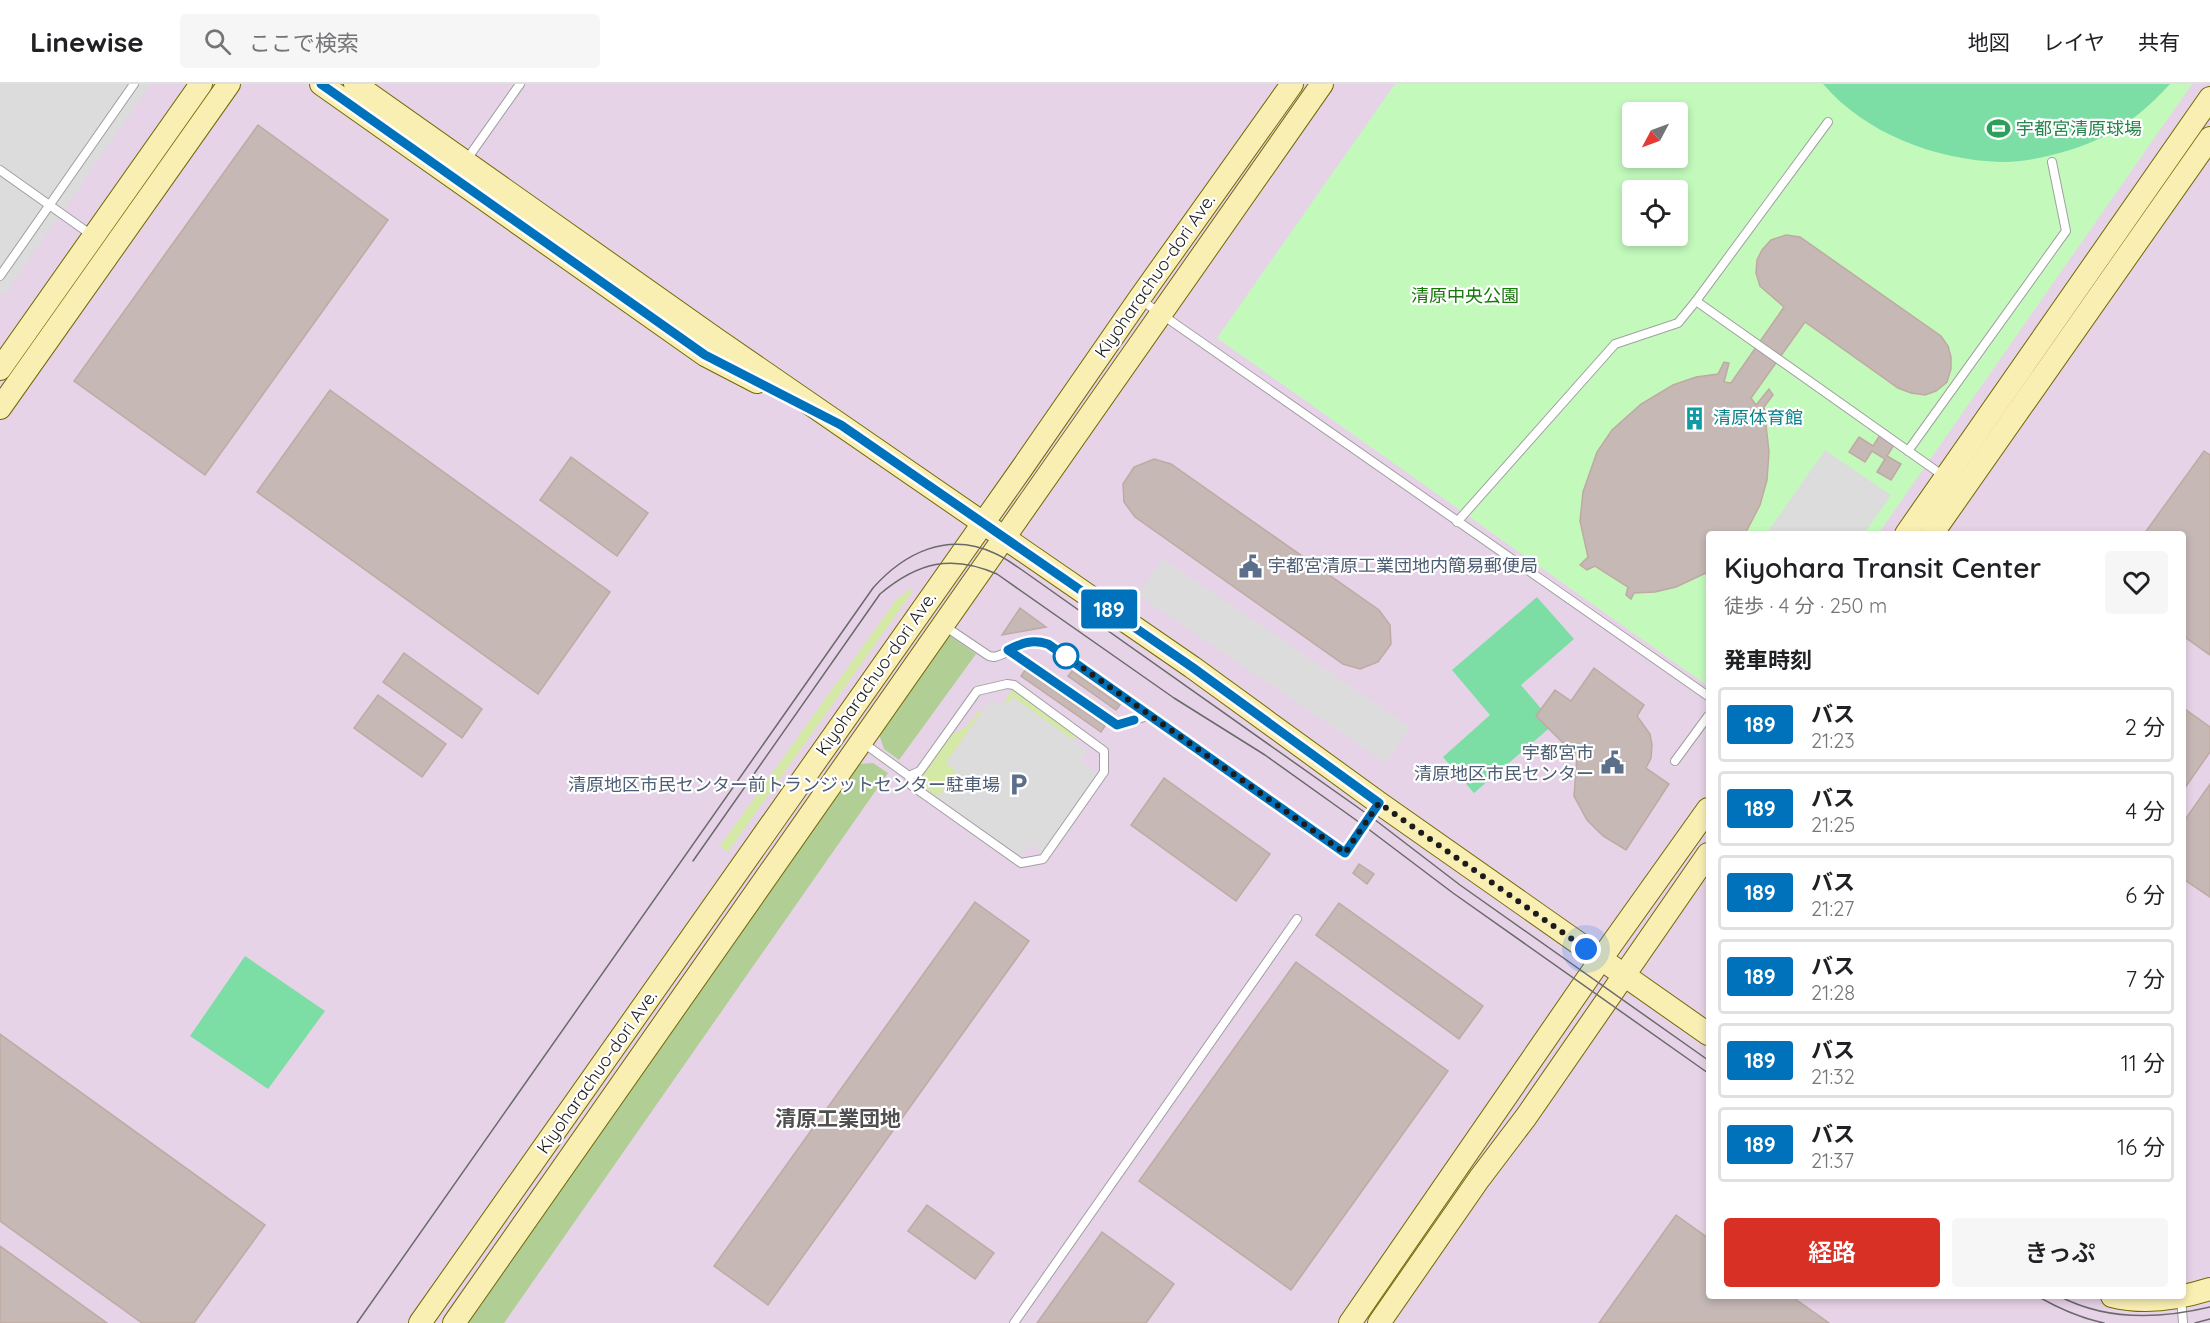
<!DOCTYPE html>
<html lang="ja">
<head>
<meta charset="utf-8">
<style>
	body { margin:0; font-family:Quicksand,"Noto Sans JP",sans-serif; background:#f6f6f6; color:#202124; height:100vh; display:flex; flex-direction:column; font-size:22px; white-space:nowrap }
	* { box-sizing:border-box; margin:0 }
	p { font-size:20px; color:#757577 }
	.icon { flex:none; width:33px; height:33px; fill:none; stroke:currentColor; stroke-width:2; stroke-linecap:round; stroke-linejoin:round }
	.map { position:relative; flex:1; overflow:hidden }
	.drawer { position:absolute; left:1706px; top:447px; width:480px; height:768px; display:flex; flex-direction:column; background:#fff; border-radius:6px; box-shadow:0 3px 9px #0003 }
	.drawer>* { flex:none }
	.badge { padding:0 12px; border-radius:4px; font-size:21px; line-height:39px }
	.needle { width:39px; rotate:229deg }
	.fabs { position:absolute; left:1622px; top:18px; display:grid; gap:12px }
	.fabs a { display:grid; place-items:center; width:66px; height:66px; border-radius:6px; background:#fff; box-shadow:0 3px 9px #0003; font-size:30px }
	.you { position:absolute; width:30px; height:30px; margin:-15px; border:4px solid #fff; border-radius:50%; background:#1a73e8; box-shadow:0 0 0 9px #1a73e833 }
	.map>.badge { position:absolute; translate:-50% -50%; box-shadow:0 0 0 3px #fff }
	h2 { padding:0 18px; font-size:22px; line-height:54px }
	.round { display:grid; place-items:center; flex:none; width:63px; height:63px; border-radius:6px; background:#f6f6f6 }
	.headline { display:flex; align-items:center; justify-content:space-between; height:102px; padding:0 18px }
	h1 { font-size:28px; font-weight:600; line-height:45px }
	.cta { display:flex; gap:12px; margin-top:auto; padding:12px 18px }
	.cta a { flex:1; height:69px; border-radius:6px; background:#d93025; color:#fff; font-size:24px; font-weight:600; line-height:69px; text-align:center }
	.cta a+a { background:#f6f6f6; color:#202124 }
	ul { padding:0; list-style:none }
	li { display:flex; align-items:center; gap:18px; height:75px; margin:0 12px 9px; padding:0 6px; border:3px solid #e0e0e0; border-radius:6px }
	li div { flex:1 }
	li b { display:block; font-size:22px }
	li em { font-style:normal }
	li .badge { min-width:66px; font-weight:700; text-align:center }
	header { display:flex; align-items:center; gap:36px; box-sizing:border-box; height:84px; padding:0 30px; background:#fff; border-bottom:2px solid #e0e0e0 }
	header strong { font-size:28px }
	nav { display:flex; gap:33px; margin-inline-start:auto; font-size:21px }
	.search { width:420px; height:54px; background:#f6f6f6; display:flex; align-items:center; gap:15px; box-sizing:border-box; padding:0 21px; border-radius:6px; color:#757577; font-size:22px }
	.map>svg:first-child { display:block }
</style>
</head>
<body>
<header>
<strong>Linewise</strong>
<div class="search"><svg class="icon" aria-label="search" viewBox="0 0 24 24"><circle cx="10" cy="10" r="6"/><path d="M15 15l6 6"/></svg>ここで検索</div>
<nav><a>地図</a><a>レイヤ</a><a>共有</a></nav>
</header>
<div class="map">
<svg width="2210" height="1239" viewBox="0 0 2210 1239">
	<rect width="100%" height="100%" fill="#eee7e1"/>
	<path fill="#e7d3e7" fill-rule="evenodd" d="M0,0h2210v1239h-2210zM1632,28h45v46h-45zM1632,106h45v46h-45zM1708,450h474v762h-474z"/>
	<g fill="#d4e9a5">
		<path d="M910,505l3,2 -185,261 -8,-6 176,-246z"/>
		<path d="M1013,605l63,46 -3,5 -60,-43 -4,6 -4,-3z"/>
		<path d="M980,626l2,1 -36,52 10,8 -18,26 -21,-15 34,-47 15,-8z"/>
	</g>
	<g fill="#b1ce95">
		<path d="M949,551l27,19 -77,106 -15,-11 -5,-15z"/>
		<path d="M873,679l15,10 -384,550h-36l391,-559z"/>
	</g>
	<path fill="#c3fabc" fill-rule="evenodd" d="M1395,0h797l-314,450h-170v152l-491,-348zM1632,28h45v46h-45zM1632,106h45v46h-45z"/>
	<g fill="#7ddea5">
		<path d="M1823,0h347c-19,21 -42,41 -67,53 -27,13 -72,26 -102,25 -65,-2 -135,-28 -178,-78z"/>
		<path d="M1537,513l37,42 -53,46 33,39 -80,69 -31,-36 47,-42 -38,-45z"/>
		<path d="M245,872l80,55 -57,78 -78,-53z"/>
	</g>
	<g fill="#dcdcdc">
		<path d="M0,0h151l-147,211 -4,-2z"/>
		<path d="M1825,366l66,45 -27,39h-98z"/>
		<path d="M1163,475l247,168 -24,36 -248,-168z"/>
		<path d="M1013,613l75,54 -7,11 16,12 -55,78 -12,-8 -9,13 -83,-60 18,-26 -10,-7 45,-65 10,7 4,-6 4,3z"/>
	</g>
	<g fill="#c5b8b5" stroke="#bfaaa3" stroke-width="1.5">
		<path d="M258,41l130,95 -183,255 -131,-94z"/>
		<path d="M1786,151l14,2 141,99 7,10 3,11v12l-4,13 -11,9 -11,4 -14,-2 -13,-5 -93,-66 -54,76 5,7 13,-16 4,6 -9,12 5,45 -2,28 -7,25 -15,29h-37v38l-32,15 -21,5 -21,1 -3,6 -5,-4 2,-8 -33,-21 -8,4 -7,-5 8,-8 -8,-36 3,-29 14,-40 15,-22 29,-26 32,-19 23,-8 22,-3 6,-12 5,1 -5,19 7,1 53,-76 -24,-21 -4,-13 1,-13 5,-10 9,-10z"/>
		<path d="M330,306l280,202 -72,102 -281,-202z"/>
		<path d="M1880,351l14,10 -7,11 14,8 -10,16 -14,-8 8,-13 -13,-8 -7,11 -16,-10 10,-15 14,9z"/>
		<path d="M2204,367l6,4v200l-28,-20v-101h-38z"/>
		<path d="M571,373l77,56 -31,43 -77,-56z"/>
		<path d="M1154,375l17,5 208,146 11,15 1,19 -13,18 -18,7 -17,-5 -208,-147 -11,-15 -1,-18 11,-17z"/>
		<path d="M1020,524l26,19 -44,8z"/>
		<path d="M404,569l78,56 -20,29 -79,-56z"/>
		<path d="M1594,584l50,37 -7,11 13,18 2,11 -1,13 -5,10 23,16 -43,66 -23,-14 -16,-16 -13,-24 3,-39 -41,-41 19,-26 16,11z"/>
		<path d="M1025,586l80,56 -4,6 -80,-56z"/>
		<path d="M1072,587l48,34 -4,5 -48,-34z"/>
		<path d="M378,611l68,49 -24,33 -68,-49z"/>
		<path d="M2182,623l28,20v25l-28,40z"/>
		<path d="M1164,694l106,76 -34,47 -105,-76z"/>
		<path d="M2210,700v113l-28,-19v-54z"/>
		<path d="M1359,780l15,10 -7,10 -14,-11z"/>
		<path d="M975,818l54,39 -261,364 -54,-39z"/>
		<path d="M1339,819l144,103 -24,33 -143,-104z"/>
		<path d="M1296,878l152,109 -157,219 -152,-109z"/>
		<path d="M0,950l265,191 -71,98h-52l-142,-102z"/>
		<path d="M927,1121l67,48 -19,26 -67,-48z"/>
		<path d="M1676,1131l32,23v58h83l38,27h-230z"/>
		<path d="M1102,1148l72,52 -28,39h-109z"/>
		<path d="M0,1162l107,77h-107z"/>
	</g>
	<g fill="none" stroke-linecap="round" stroke-linejoin="round">
		<defs>
			<g id="lane">
				<path d="M465,78l55,-78"/>
				<path d="M0,86l93,66"/>
				<path d="M0,192l134,-192"/>
				<path d="M1141,216l567,396"/>
				<path d="M1696,217l249,176"/>
				<path d="M1908,367l158,-220 -14,-69"/>
				<path d="M1457,438l158,-178 63,-21 18,-22 132,-179"/>
				<path d="M943,541l46,31 5,1c22,-5 28,-22 54,-13l297,209 34,-50"/>
				<path d="M1008,566l109,75 34,-10"/>
				<path d="M862,658l47,34 2,9 110,78 22,-4 61,-87v-21l-90,-66 -7,-1 -30,7 -57,80 -11,5"/>
				<path d="M1675,677l33,-45"/>
				<path d="M2181,1213l2,26"/>
				<path d="M1014,1239l283,-404"/>
			</g>
			<g id="secondary">
				<path d="M321,0l384,271 52,27"/>
				<path d="M355,0l361,255 476,328 187,136 329,231"/>
				<path d="M0,285l201,-285"/>
				<path d="M0,324l229,-324"/>
				<path d="M1906,450l304,-436"/>
				<path d="M1932,450l278,-396"/>
				<path d="M2112,1212c32,8 67,3 98,-7"/>
				<path d="M420,1239l602,-855 117,-169 153,-215"/>
				<path d="M454,1239l868,-1239"/>
				<path d="M1350,1239l251,-364 107,-150"/>
				<path d="M1379,1239l100,-144 47,-62 182,-263"/>
			</g>
		</defs>
		<use href="#lane" stroke="#a0a0a0" stroke-width="10"/>
		<use href="#secondary" stroke="#726803" stroke-width="24"/>
		<use href="#lane" stroke="#fff" stroke-width="8"/>
		<use href="#secondary" stroke="#faefb3" stroke-width="22"/>
		<g stroke="#6a6a6a" stroke-width="1.5">
			<path d="M693,777l187,-267c38,-32 72,-40 117,-20l177,124 91,57 98,70 90,68 255,180"/>
			<path d="M2037,1212c21,12 43,22 67,27"/>
			<path d="M2059,1212c47,25 101,23 151,11"/>
			<path d="M357,1239l516,-735c31,-35 75,-57 121,-35 10,4 19,11 28,17l348,246 90,69 248,175"/>
			<path d="M2195,1239l15,-4"/>
		</g>
	</g>
	<g fill="none" stroke-linecap="round" stroke-linejoin="round">
		<defs>
			<path id="line" d="M321,0l384,271 136,70 351,242 187,136 -34,50 -297,-209c-16,-5 -26,-1 -40,6l109,75 17,-5"/>
		</defs>
		<use href="#line" stroke="#fff" stroke-width="14"/>
		<use href="#line" stroke="#0072bc" stroke-width="9"/>
		<path stroke="#1c1c1c" stroke-width="6" stroke-dasharray="0 10.8" d="M1066,572l279,197 34,-50 207,146"/>
	</g>
	<defs>
		<symbol id="stadium-bare" viewBox="-9 -9 18 18"><path d="M0-5a6.5 5 0 1 0 0 10a6.5 5 0 1 0 0-10ZM-3.5-1.8h7v3.6h-7Z" fill="#2e9e5b" stroke="#fff" stroke-width="2.5" paint-order="stroke"/></symbol>
		<symbol id="building-bare" viewBox="-9 -9 18 18"><path d="M-4-6H4V6H1V3H-1V6H-4ZM-2.5-4.3h1.7v1.8h-1.7ZM.8-4.3h1.7v1.8H.8ZM-2.5-1h1.7V.8h-1.7ZM.8-1h1.7V.8H.8Z" fill="#0f9aa8" stroke="#fff" stroke-width="2.5" paint-order="stroke"/></symbol>
		<symbol id="civic-bare" viewBox="-9 -9 18 18"><path d="M-.6-6.5H3V-4.5H.6V-3L4-1V1h2V6H-6V1h2V-1L-.6-3ZM-1.2 2.5V6h2.4V2.5Z" fill="#5c6f8a" stroke="#fff" stroke-width="2.5" paint-order="stroke"/></symbol>
		<symbol id="parking-bare" viewBox="-9 -9 18 18"><path d="M-3.5-5.5H1a3.5 3.5 0 0 1 0 7H-1V5.5H-3.5ZM-1-3.4V-.6H.8a1.4 1.4 0 0 0 0-2.8Z" fill="#5c6f8a" stroke="#fff" stroke-width="2.5" paint-order="stroke"/></symbol>
	</defs>
	<g fill-rule="evenodd">
		<use href="#stadium-bare" x="1982" y="28" width="33" height="33"/>
		<use href="#building-bare" x="1678" y="318" width="33" height="33"/>
		<use href="#civic-bare" x="1234" y="466" width="33" height="33"/>
		<use href="#civic-bare" x="1596" y="662" width="33" height="33"/>
		<use href="#parking-bare" x="1002" y="684" width="33" height="33"/>
	</g>
	<circle fill="#fff" stroke="#0072bc" stroke-width="3" cx="1066" cy="572" r="12"/>
	<g text-anchor="middle" stroke-width="4.5" stroke-linejoin="round" paint-order="stroke">
		<g font-size="18" fill="#27864d" stroke="#fff" text-anchor="start">
			<text x="2016" y="51">宇都宮清原球場</text>
		</g>
		<g font-size="18" fill="#1c1c1c" stroke="#fff">
			<text transform="translate(1155 192) rotate(-55)" y="6">Kiyoharachuo-dori Ave.</text>
			<text transform="translate(876 590) rotate(-55)" y="6">Kiyoharachuo-dori Ave.</text>
			<text transform="translate(597 988) rotate(-55)" y="6">Kiyoharachuo-dori Ave.</text>
		</g>
		<g font-size="18" fill="#177a0a" stroke="#fff">
			<text x="1465" y="218">清原中央公園</text>
		</g>
		<g font-size="18" fill="#0d838f" stroke="#fff" text-anchor="start">
			<text x="1713" y="340">清原体育館</text>
		</g>
		<g font-size="18" fill="#4e5e75" stroke="#fff" text-anchor="end">
			<text x="1268" y="488" text-anchor="start">宇都宮清原工業団地内簡易郵便局</text>
			<text x="1594" y="675">宇都宮市<tspan x="1594" dy="21">清原地区市民センター</tspan></text>
			<text x="1000" y="707">清原地区市民センター前トランジットセンター駐車場</text>
		</g>
		<g font-size="21" font-weight="bold" fill="#4f4f4f" stroke="#fff">
			<text x="838" y="1042">清原工業団地</text>
		</g>
	</g>
</svg>
<div class="fabs">
<a><svg class="needle" viewBox="-14 -14 28 28"><path d="M0-13l5 13h-10z" fill="#e53935"/><path d="M0 13l5-13h-10z" fill="#757577"/></svg></a>
<a><svg class="icon" aria-label="locate" viewBox="0 0 24 24"><circle cx="12" cy="12" r="6"/><path d="M12 2v4M12 18v4M2 12h4M18 12h4"/></svg></a>
</div>
<div class="you" style="left:1586px;top:865px"></div>
<b class="badge" style="left:1109px;top:525px;background:#0072bc;color:#fff">189</b>
<section class="drawer">
<div class="headline"><div><h1>Kiyohara Transit Center</h1><p>徒歩 · 4 分 · 250 m</p></div><a class="round"><svg class="icon" aria-label="heart" viewBox="0 0 24 24"><path d="M12 20l-8-8c-3-5 5-10 8-4 3-6 11-1 8 4z"/></svg></a></div>
<h2>発車時刻</h2>
<ul>
<li><span class="badge" style="background:#0072bc;color:#fff">189</span><div><b>バス</b><p>21:23</p></div><em>2 分</em></li>
<li><span class="badge" style="background:#0072bc;color:#fff">189</span><div><b>バス</b><p>21:25</p></div><em>4 分</em></li>
<li><span class="badge" style="background:#0072bc;color:#fff">189</span><div><b>バス</b><p>21:27</p></div><em>6 分</em></li>
<li><span class="badge" style="background:#0072bc;color:#fff">189</span><div><b>バス</b><p>21:28</p></div><em>7 分</em></li>
<li><span class="badge" style="background:#0072bc;color:#fff">189</span><div><b>バス</b><p>21:32</p></div><em>11 分</em></li>
<li><span class="badge" style="background:#0072bc;color:#fff">189</span><div><b>バス</b><p>21:37</p></div><em>16 分</em></li>
</ul>
<div class="cta"><a>経路</a><a>きっぷ</a></div>
</section>
</div>
</body>
</html>
